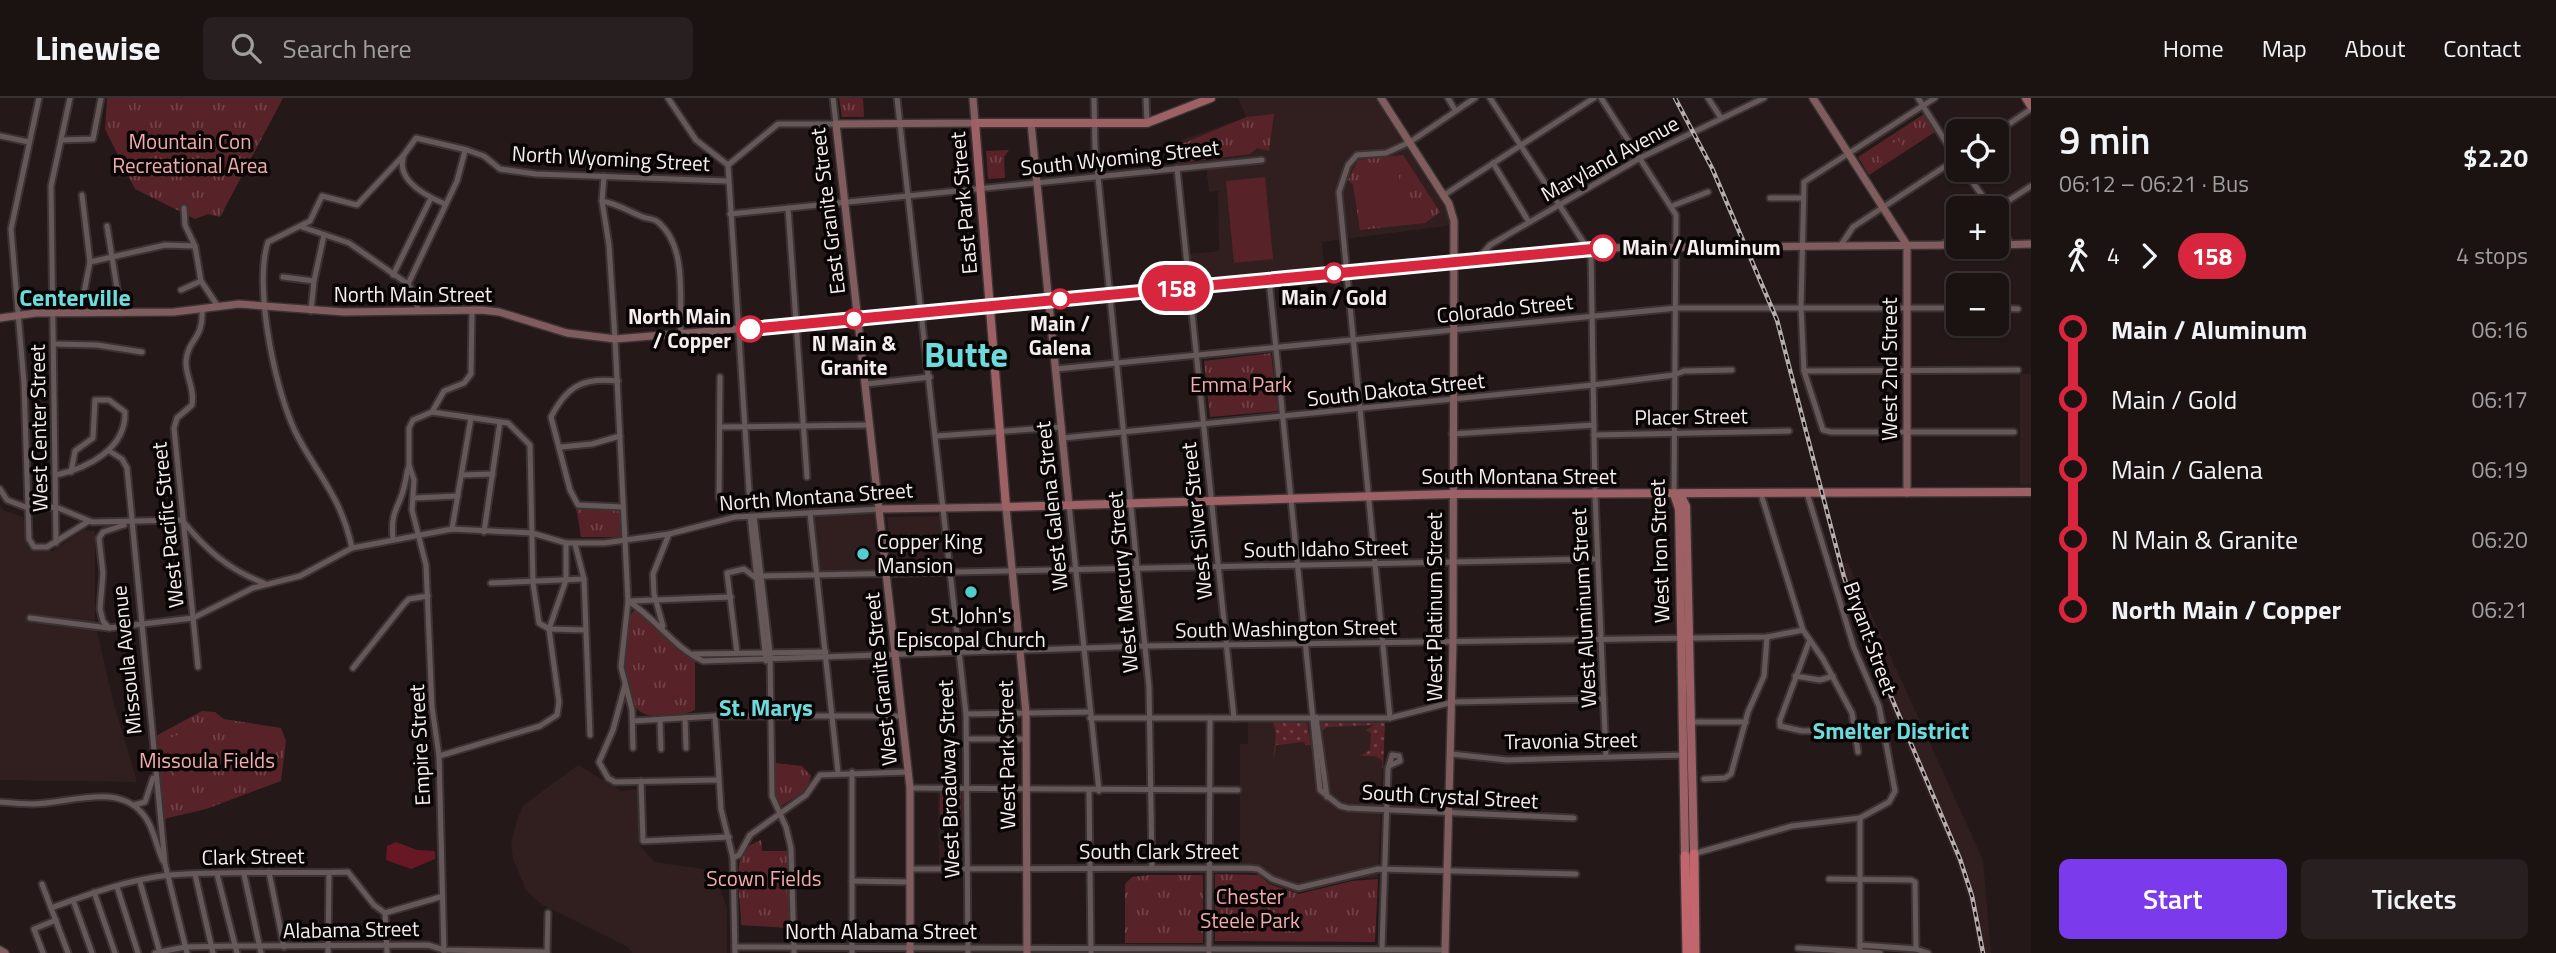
<!DOCTYPE html>
<html lang="en">
<head>
<meta charset="utf-8">
<style>
	body { margin:0; font-family:"Titillium Web",sans-serif; background:#282020; color:#f1f3f6; height:100vh; display:flex; flex-direction:column; font-size:26px; white-space:nowrap }
	* { box-sizing:border-box; margin:0 }
	p { font-size:23px; color:#a09e9f }
	.icon { flex:none; width:38px; height:38px; fill:none; stroke:currentColor; stroke-width:2; stroke-linecap:round; stroke-linejoin:round }
	.map { position:relative; flex:1; overflow:hidden }
	.sheet { display:flex; flex-direction:column; background:#1b1212; width:525px }
	.sheet>* { flex:none }
	.badge { padding:0 14px; border-radius:23px; font-size:24px; line-height:46px }
	.controls { position:absolute; left:1946px; top:21px; display:grid; gap:14px }
	.controls a { display:grid; place-items:center; width:63px; height:63px; border-radius:10px; background:#1b1212; box-shadow:0 2px 5px #0004,0 0 0 2px #393232; font-size:35px }
	.map>.badge { position:absolute; translate:-50% -50%; box-shadow:0 0 0 4px #fff }
	.legs { display:flex; align-items:center; gap:10px; height:77px; padding:0 28px; font-size:23px }
	.legs p { margin-inline-start:auto }
	.overview { display:flex; align-items:center; justify-content:space-between; height:119px; padding:0 28px }
	h1 { font-size:38px; font-weight:600; line-height:52px }
	.cta { display:flex; gap:14px; margin-top:auto; padding:14px 28px }
	.cta a { flex:1; height:80px; border-radius:10px; background:#7c3aed; color:#fff; font-size:28px; font-weight:600; line-height:80px; text-align:center }
	.cta a+a { background:#282020; color:#f1f3f6 }
	ul { padding:0 28px; list-style:none }
	li { display:flex; align-items:center; gap:24px; height:70px; font-size:26px }
	li i { display:grid; place-items:center; width:10px; height:100%; margin:0 9px; background:currentColor }
	li i::after { content:''; width:18px; height:18px; margin:-9px; border:5px solid; border-radius:50%; background:#1b1212 }
	li p { margin-inline-start:auto }
	li:first-child i { background:linear-gradient(#0000 50%,currentColor 0) }
	li:last-child i { background:linear-gradient(currentColor 50%,#0000 0) }
	header { display:flex; align-items:center; gap:42px; box-sizing:border-box; height:98px; padding:0 35px; background:#1b1212; border-bottom:2px solid #393232 }
	header strong { font-size:33px }
	nav { display:flex; gap:38px; margin-inline-start:auto; font-size:24px }
	.search { width:490px; height:63px; background:#282020; display:flex; align-items:center; gap:18px; box-sizing:border-box; padding:0 24px; border-radius:10px; color:#a09e9f; font-size:26px }
	main { display:flex; flex:1; min-height:0 }
	.map>svg:first-child { display:block }
</style>
</head>
<body>
<header>
<strong>Linewise</strong>
<div class="search"><svg class="icon" aria-label="search" viewBox="0 0 24 24"><circle cx="10" cy="10" r="6"/><path d="M15 15l6 6"/></svg>Search here</div>
<nav><a>Home</a><a>Map</a><a>About</a><a>Contact</a></nav>
</header>
<main>
<div class="map">
<svg width="2031" height="855" viewBox="0 0 2031 855">
	<defs>
		<pattern id="grass-dots" width="8" height="8" patternUnits="userSpaceOnUse" patternTransform="scale(1.75)"><rect width="8" height="8" fill="#582328"/><path d="M2 2h.1M6 6h.1" fill="none" stroke="#714348" stroke-width="1.8" stroke-linecap="round"/></pattern>
		<pattern id="park-tufts" width="24" height="20" patternUnits="userSpaceOnUse" patternTransform="scale(1.75)"><rect width="24" height="20" fill="#582328"/><path d="M3 7l-1-3M5 7V3M7 7l1-3M15 17l-1-3M17 17v-4M19 17l1-3" fill="none" stroke="#714348"/></pattern>
	</defs>
	<rect width="100%" height="100%" fill="#241818"/>
	<g fill="#311f20">
		<path d="M1238,0h143l57,88 16,39 -132,17 3,32 -134,12 -3,-32 31,-3 -1,-60 -9,1 -3,-26 -29,2 -1,-26 70,-25z"/>
		<rect x="2020" y="276" width="11" height="111"/>
		<path d="M0,406l3,6 20,7 5,32 25,2 30,-21 12,1v91l18,79 24,81 -137,-2z"/>
		<path d="M881,411l6,65 -70,2 -8,-62z"/>
		<path d="M940,418l5,50 -52,1 -6,-50z"/>
		<path d="M1836,465h12l135,297 8,93h-13l-4,-35 -17,-55 -98,-230z"/>
		<path d="M957,524l3,30 -31,2 -3,-30z"/>
		<path d="M1384,623l-6,157 -27,1 -43,12 -14,1 -25,-10 -10,-8 -19,-2v-128h8v-22z"/>
		<path d="M578,667l43,26 17,-2 1,55 15,18 49,7 16,17 8,22v45h-95l-4,-6 -87,-43 -15,-14 -13,-31 -2,-15 7,-27 6,-12z"/>
		<path d="M938,691h30v80h-29z"/>
	</g>
	<g fill="url(#grass-dots)">
		<path d="M1273,624l34,1 4,22h-5l-2,-3 -28,3 -3,17 3,-29z"/>
		<path d="M1321,625h64l-2,49 -1,-12 -8,-4h-14l10,-6 1,-17 -5,-3 8,-5 -47,2 -6,5z"/>
	</g>
	<g fill="url(#park-tufts)">
		<path d="M107,0h176l-63,119 -12,-3 -13,5 -60,-30 -30,-60z"/>
		<path d="M839,0h24l1,19h-22z"/>
		<path d="M1274,16l-5,37 -12,-3 -7,6 -71,9v-18l68,-28z"/>
		<path d="M1924,16l11,18 -66,43 -11,-18z"/>
		<path d="M1009,52l-5,7 1,21 -17,1 -2,-28z"/>
		<path d="M1403,57l37,57 -15,11 -65,7 -7,-45 -5,-5 10,-20z"/>
		<path d="M1271,255l7,58 -68,6 -6,-56z"/>
		<path d="M576,409l44,1 1,29h-40z"/>
		<path d="M635,511l11,6 49,46v49c-13,6 -47,11 -58,-1 -16,-19 -18,-83 -2,-100z"/>
		<path d="M202,613l13,1 9,7 57,9 5,13 -5,40 -75,28 -42,10 -10,-82z"/>
		<path d="M776,665l26,3 9,10 -4,14 -26,16 -5,-7z"/>
		<path d="M940,693h21v24l-21,-1z"/>
		<path d="M761,742l1,11h27v77l-48,-3c1,-29 -15,-74 20,-85z"/>
		<path d="M1215,776l44,1 10,9 30,10 53,-13 26,-2 -3,63 -160,-1z"/>
		<path d="M1149,777h54v68h-78v-59l7,-7z"/>
	</g>
	<g fill="#582328">
		<path d="M1898,42l7,11 -21,14 -7,-11z"/>
		<path d="M1398,69l6,55 -35,3 -4,-54z"/>
		<path d="M1265,79l8,82 -39,4 -8,-82z"/>
		<path d="M229,627l46,6c-5,27 -21,41 -49,42z"/>
		<path d="M201,628c19,24 -1,47 -23,58l-15,-40 2,-4z"/>
		<path d="M752,761l19,4 12,8 5,33 -33,3 -8,-4z"/>
	</g>
	<path fill="#671824" d="M396,744l21,8 18,1v8l-24,10 -25,-9 1,-14z"/>
	<g fill="none" stroke-linecap="round" stroke-linejoin="round">
		<defs>
			<g id="street">
				<path d="M39,0l-28,131 13,154 5,156 5,8h13l42,-26"/>
				<path d="M668,0l28,42 32,25"/>
				<path d="M897,0l69,616 2,239"/>
				<path d="M1094,0l1,49 54,540 3,181"/>
				<path d="M1146,0l1,25"/>
				<path d="M1448,0l7,12"/>
				<path d="M1490,0l101,156 4,240 11,263"/>
				<path d="M1601,0l75,117 -2,279"/>
				<path d="M1708,0l13,20"/>
				<path d="M1918,0l40,63"/>
				<path d="M1935,0l-131,84 -3,125 3,64 19,59 8,2h183"/>
				<path d="M1997,34l34,-23"/>
				<path d="M0,38l29,6"/>
				<path d="M61,42l32,-1 8,-41"/>
				<path d="M403,60c-6,23 23,38 42,46"/>
				<path d="M1493,65l36,59"/>
				<path d="M1177,70l57,550"/>
				<path d="M1964,72l27,38"/>
				<path d="M604,78l-2,25 7,44 6,94 13,262 -7,66 11,43 1,38"/>
				<path d="M1444,97l150,-97"/>
				<path d="M1770,100h33"/>
				<path d="M602,103c16,3 26,10 41,16 5,2 10,1 15,5 30,25 21,78 23,114"/>
				<path d="M1672,108l36,-14"/>
				<path d="M184,110l1,17 10,21 6,35 16,24"/>
				<path d="M788,110l19,269"/>
				<path d="M1997,110l34,-22"/>
				<path d="M730,116l532,-54"/>
				<path d="M1997,120l14,27"/>
				<path d="M107,128l14,87"/>
				<path d="M302,129l47,16 59,41 7,11 3,15"/>
				<path d="M1943,146l15,-10"/>
				<path d="M1841,147l12,-18 105,-69"/>
				<path d="M1478,161l12,-14 150,-87 124,-60"/>
				<path d="M90,164l75,-17 30,1"/>
				<path d="M393,177l38,-77"/>
				<path d="M283,179l31,4"/>
				<path d="M1269,181l51,511 20,16 8,2 226,10"/>
				<path d="M408,186l49,-103 8,-30"/>
				<path d="M181,192l20,-9"/>
				<path d="M1997,210l21,1"/>
				<path d="M311,213l3,-30 10,-46"/>
				<path d="M80,215l10,-51 -8,-67"/>
				<path d="M54,246l43,1 45,7"/>
				<path d="M1056,271l621,-61h281"/>
				<path d="M1804,273l214,-1"/>
				<path d="M720,279l-1,121 6,9 25,-1 -22,-341 50,-41h58l-3,-26"/>
				<path d="M618,283c-35,-4 -51,5 -67,36l19,73 8,15 45,2"/>
				<path d="M866,286l64,-7"/>
				<path d="M432,314l12,-21 20,-8 7,-9 1,-65"/>
				<path d="M721,329l149,-2"/>
				<path d="M1452,336l142,-9"/>
				<path d="M1594,337l195,-4"/>
				<path d="M937,338l125,-9"/>
				<path d="M1063,340l530,-53 81,-10 10,-4 48,-1"/>
				<path d="M561,349l31,-3 28,-8"/>
				<path d="M111,354l11,7 5,9 38,396 22,89"/>
				<path d="M56,377c32,-7 70,-26 69,-63l-16,-12h-14l-2,38 -18,13 -4,21"/>
				<path d="M462,377l31,-1"/>
				<path d="M0,391l7,11 21,8 28,-1 36,15 90,-2c24,30 47,50 82,63"/>
				<path d="M1761,396l42,136 20,29 29,54 6,39"/>
				<path d="M414,400l44,-2"/>
				<path d="M1069,407l30,286"/>
				<path d="M810,415l28,259"/>
				<path d="M750,418l16,145"/>
				<path d="M754,418l16,137 2,143 14,31 5,21 3,105"/>
				<path d="M452,431l19,-111"/>
				<path d="M484,434l16,-110"/>
				<path d="M393,441c-3,-31 7,-30 12,-56 2,-6 1,-11 4,-17"/>
				<path d="M56,445l-5,-357 19,-88"/>
				<path d="M575,446l9,35 6,156"/>
				<path d="M352,450c-11,-50 -30,-67 -53,-109 -23,-41 -46,-153 -31,-197l42,-21 12,-25 35,9 46,-49 13,-18 51,12 17,6 16,13 36,5 191,7"/>
				<path d="M761,478l836,-17"/>
				<path d="M491,485l93,-4"/>
				<path d="M628,503c27,16 46,47 75,60l442,-15 622,-9 36,-7"/>
				<path d="M630,503l101,-4"/>
				<path d="M30,520l79,10 84,-10 60,-30 47,-12 52,-28 100,-19 80,4 34,10h38l65,-9 66,-17 145,-8"/>
				<path d="M663,528l-9,-32 -1,-20 16,-40"/>
				<path d="M109,530l-6,-7 -3,-12 3,-36 -4,-35 4,-6 21,-7"/>
				<path d="M1809,544l-29,78v6l22,5 53,-1"/>
				<path d="M737,555l-10,-80 17,-4 12,9"/>
				<path d="M693,556l133,-2"/>
				<path d="M198,569l-24,-239 3,-10 15,-13c3,-18 -7,-29 -6,-44 2,-23 18,-21 16,-52"/>
				<path d="M353,570l51,-64 5,-5 19,-3"/>
				<path d="M1795,578l25,4 13,-4"/>
				<path d="M625,587l-12,45 -14,32 9,16 7,4 103,-2"/>
				<path d="M966,616l124,-2"/>
				<path d="M715,618l6,93 12,49 2,95"/>
				<path d="M1316,619l11,80"/>
				<path d="M685,620l1,30"/>
				<path d="M1090,620h300l63,-16 151,-3"/>
				<path d="M1390,620l-51,-526 9,-27 9,-10 29,-2 24,-11 65,-44"/>
				<path d="M660,622l1,29"/>
				<path d="M633,623l82,-5h187"/>
				<path d="M1689,624h57"/>
				<path d="M968,641h58"/>
				<path d="M1451,656l56,6 178,-5"/>
				<path d="M439,658l101,-30 17,-11 2,-13 -10,-73 17,-49v-37"/>
				<path d="M852,674v181"/>
				<path d="M1704,681l21,-1 6,-4 17,-62 16,-36 3,-39"/>
				<path d="M641,683l2,60 86,-4"/>
				<path d="M910,690l328,2"/>
				<path d="M1089,692l2,163"/>
				<path d="M0,704c11,1 22,2 32,2 34,0 83,-21 109,8 12,12 15,34 22,49"/>
				<path d="M134,707l11,-3 8,-24"/>
				<path d="M1860,720v133"/>
				<path d="M1693,756l99,-28 68,-8 29,-16 6,-11 -16,-85 -25,-58 -47,-155"/>
				<path d="M733,760l6,-3 11,-20 56,-40 14,-20 88,-3"/>
				<path d="M910,771l338,-1 10,1 14,10 26,9 80,-19 198,5"/>
				<path d="M269,774l15,75"/>
				<path d="M195,776l18,79"/>
				<path d="M217,776l20,79"/>
				<path d="M244,776l17,79"/>
				<path d="M1829,781l82,1 4,2 1,67"/>
				<path d="M852,783l58,1"/>
				<path d="M140,784l20,71"/>
				<path d="M42,786l26,69"/>
				<path d="M117,789l21,66"/>
				<path d="M94,794l21,61"/>
				<path d="M73,802l19,53"/>
				<path d="M51,810c38,-14 79,-29 119,-33 59,-5 119,-1 178,-3l26,33 11,8 55,-16"/>
				<path d="M385,815l2,40"/>
				<path d="M1860,847l56,4 12,4"/>
				<path d="M735,849l710,3"/>
				<path d="M1798,850l82,5"/>
				<path d="M1382,851l6,-180 4,-14 7,1 1,5 -11,5"/>
				<path d="M43,855l-9,-24 22,-9"/>
				<path d="M155,855l30,-6 50,-1 193,-1 16,5 103,2"/>
				<path d="M328,855l1,-80"/>
				<path d="M444,855l-5,-197 -7,-49 -6,-142 -14,-55 2,-30 -5,-15v-37l4,-8 19,-8 76,11 22,22 3,138 6,40 10,6 35,1"/>
				<path d="M547,855l1,-40"/>
				<path d="M1209,855l1,-235"/>
			</g>
			<g id="secondary">
				<path d="M1381,0l68,106 5,17 -1,421 -8,311"/>
				<path d="M1813,0l94,147v248"/>
				<path d="M1031,25l38,382"/>
				<path d="M1997,147l34,-1"/>
				<path d="M0,220l36,-5 138,-1 65,-8 105,8 137,-2 18,2 68,21 48,6 244,-20 728,-71 371,-3"/>
				<path d="M881,411l125,-2 20,206 1,240"/>
				<path d="M0,852l5,3"/>
				<path d="M910,855v-165l-74,-664 139,-1 -2,-25"/>
			</g>
			<g id="primary">
				<path d="M1211,0l-64,25h-172l31,384 446,-13 579,-2"/>
				<path d="M2026,0l5,8"/>
				<path d="M1674,396l5,15 6,347"/>
				<path d="M1680,396l6,12 8,348"/>
			</g>
			<g id="highway">
				<path d="M1694,756l1,99"/>
				<path d="M1685,758l2,97"/>
			</g>
		</defs>
		<use href="#street" stroke="#3b3333" stroke-width="9"/>
		<use href="#secondary" stroke="#3b3333" stroke-width="10"/>
		<use href="#primary" stroke="#3b3333" stroke-width="11"/>
		<use href="#highway" stroke="#3b3333" stroke-width="12"/>
		<use href="#street" stroke="#665858" stroke-width="5"/>
		<use href="#secondary" stroke="#815c5e" stroke-width="7"/>
		<use href="#primary" stroke="#9d6064" stroke-width="8"/>
		<use href="#highway" stroke="#c1666c" stroke-width="9"/>
		<defs>
			<path id="rail" d="M1675,0l37,70 65,152 67,257 26,70 90,212 12,37 11,57"/>
		</defs>
		<use href="#rail" stroke="#b7adad" stroke-width="4.5"/>
		<use href="#rail" stroke="#090505" stroke-width="2" stroke-dasharray="5" stroke-linecap="butt"/>
	</g>
	<g fill="none" stroke-linecap="round" stroke-linejoin="round">
		<defs>
			<path id="line-1" d="M750,231l853,-81"/>
		</defs>
		<use href="#line-1" stroke="#fff" stroke-width="16"/>
		<use href="#line-1" stroke="#d7263d" stroke-width="10"/>
	</g>
	<g fill="#fff" stroke="#d7263d" stroke-width="3.5">
		<circle cx="1603" cy="150" r="12"/>
		<circle cx="1334" cy="175" r="9"/>
		<circle cx="1060" cy="201" r="9"/>
		<circle cx="854" cy="221" r="9"/>
		<circle cx="750" cy="231" r="12"/>
	</g>
	<g fill="#52cdcf" stroke="#090505" stroke-width="2.5">
		<circle cx="863" cy="456" r="7"/>
		<circle cx="971" cy="494" r="7"/>
	</g>
	<g text-anchor="middle" stroke-width="7" stroke-linejoin="round" paint-order="stroke">
		<g font-size="21" fill="#f3abae" stroke="#090505">
			<text x="190" y="51">Mountain Con<tspan x="190" dy="24">Recreational Area</tspan></text>
			<text x="1241" y="294">Emma Park</text>
			<text x="207" y="670">Missoula Fields</text>
			<text x="764" y="788">Scown Fields</text>
			<text x="1250" y="806">Chester<tspan x="1250" dy="24">Steele Park</tspan></text>
		</g>
		<g font-size="21" fill="#f7eeee" stroke="#090505">
			<text transform="translate(1120 60) rotate(-6)" y="7">South Wyoming Street</text>
			<text transform="translate(611 61) rotate(3)" y="7">North Wyoming Street</text>
			<text transform="translate(1610 61) rotate(-29)" y="7">Maryland Avenue</text>
			<text transform="translate(964 105) rotate(-95)" y="7">East Park Street</text>
			<text transform="translate(828 113) rotate(-97)" y="7">East Granite Street</text>
			<text x="413" y="204">North Main Street</text>
			<text transform="translate(1505 211) rotate(-6)" y="7">Colorado Street</text>
			<text transform="translate(1890 271) rotate(-90)" y="7">West 2nd Street</text>
			<text transform="translate(1396 292) rotate(-6)" y="7">South Dakota Street</text>
			<text transform="translate(1691 319) rotate(-1)" y="7">Placer Street</text>
			<text transform="translate(39 330) rotate(-91)" y="7">West Center Street</text>
			<text x="1519" y="386">South Montana Street</text>
			<text transform="translate(816 399) rotate(-4)" y="7">North Montana Street</text>
			<text transform="translate(1052 408) rotate(-96)" y="7">West Galena Street</text>
			<text transform="translate(1197 423) rotate(-96)" y="7">West Silver Street</text>
			<text transform="translate(168 427) rotate(-96)" y="7">West Pacific Street</text>
			<text transform="translate(1326 451) rotate(-1)" y="7">South Idaho Street</text>
			<text transform="translate(1660 453) rotate(-92)" y="7">West Iron Street</text>
			<text transform="translate(1123 484) rotate(-95)" y="7">West Mercury Street</text>
			<text transform="translate(1435 509) rotate(-90)" y="7">West Platinum Street</text>
			<text transform="translate(1584 510) rotate(-93)" y="7">West Aluminum Street</text>
			<text transform="translate(1286 531) rotate(-1)" y="7">South Washington Street</text>
			<text transform="translate(1870 540) rotate(70)" y="7">Bryant Street</text>
			<text transform="translate(127 562) rotate(-96)" y="7">Missoula Avenue</text>
			<text transform="translate(881 581) rotate(-96)" y="7">West Granite Street</text>
			<text transform="translate(1571 643) rotate(-1)" y="7">Travonia Street</text>
			<text transform="translate(420 647) rotate(-93)" y="7">Empire Street</text>
			<text transform="translate(1007 657) rotate(-91)" y="7">West Park Street</text>
			<text transform="translate(949 681) rotate(-92)" y="7">West Broadway Street</text>
			<text transform="translate(1450 699) rotate(3)" y="7">South Crystal Street</text>
			<text x="1159" y="761">South Clark Street</text>
			<text transform="translate(253 759) rotate(-1)" y="7">Clark Street</text>
			<text transform="translate(351 832) rotate(-1)" y="7">Alabama Street</text>
			<text x="881" y="841">North Alabama Street</text>
		</g>
		<g font-size="21" font-weight="bold" fill="#f7eeee" stroke="#090505">
			<text x="1622" y="157" text-anchor="start">Main / Aluminum</text>
			<text x="1334" y="207">Main / Gold</text>
			<text x="731" y="226" text-anchor="end">North Main<tspan x="731" dy="24">/ Copper</tspan></text>
			<text x="1060" y="233">Main /<tspan x="1060" dy="24">Galena</tspan></text>
			<text x="854" y="253">N Main &amp;<tspan x="854" dy="24">Granite</tspan></text>
		</g>
		<g font-size="21" fill="#f7eeee" stroke="#090505" text-anchor="start">
			<text x="877" y="451">Copper King<tspan x="877" dy="24">Mansion</tspan></text>
			<text x="971" y="525" text-anchor="middle">St. John's<tspan x="971" dy="24">Episcopal Church</tspan></text>
		</g>
		<g font-size="23" font-weight="bold" fill="#6ddadb" stroke="#090505">
			<text x="766" y="618">St. Marys</text>
			<text x="1891" y="641">Smelter District</text>
		</g>
		<g font-size="24" font-weight="bold" fill="#6ddadb" stroke="#090505">
			<text x="75" y="208">Centerville</text>
		</g>
		<g font-size="35" font-weight="bold" fill="#6ddadb" stroke="#090505">
			<text x="966" y="269">Butte</text>
		</g>
	</g>
</svg>
<div class="controls">
<a><svg class="icon" aria-label="locate" viewBox="0 0 24 24"><circle cx="12" cy="12" r="6"/><path d="M12 2v4M12 18v4M2 12h4M18 12h4"/></svg></a>
<a>+</a>
<a>−</a>
</div>
<b class="badge" style="left:1176px;top:190px;background:#d7263d;color:#fff">158</b>
</div>
<section class="sheet">
<div class="overview"><div><h1>9 min</h1><p>06:12 – 06:21 · Bus</p></div><b>$2.20</b></div>
<div class="legs"><svg class="icon" aria-label="walk" viewBox="0 0 24 24"><circle cx="13" cy="4" r="2"/><path d="M13 8l-2 6 4 7M11 14l-3 7M7 12l3-4h3l4 4"/></svg>4<svg class="icon" aria-label="forward" viewBox="0 0 24 24"><path d="M9 5l7 7-7 7"/></svg><b class="badge" style="background:#d7263d;color:#fff">158</b><p>4 stops</p></div>
<ul>
<li><i style="color:#d7263d"></i><b>Main / Aluminum</b><p>06:16</p></li>
<li><i style="color:#d7263d"></i><span>Main / Gold</span><p>06:17</p></li>
<li><i style="color:#d7263d"></i><span>Main / Galena</span><p>06:19</p></li>
<li><i style="color:#d7263d"></i><span>N Main &amp; Granite</span><p>06:20</p></li>
<li><i style="color:#d7263d"></i><b>North Main / Copper</b><p>06:21</p></li>
</ul>
<div class="cta"><a>Start</a><a>Tickets</a></div>
</section>
</main>
</body>
</html>
